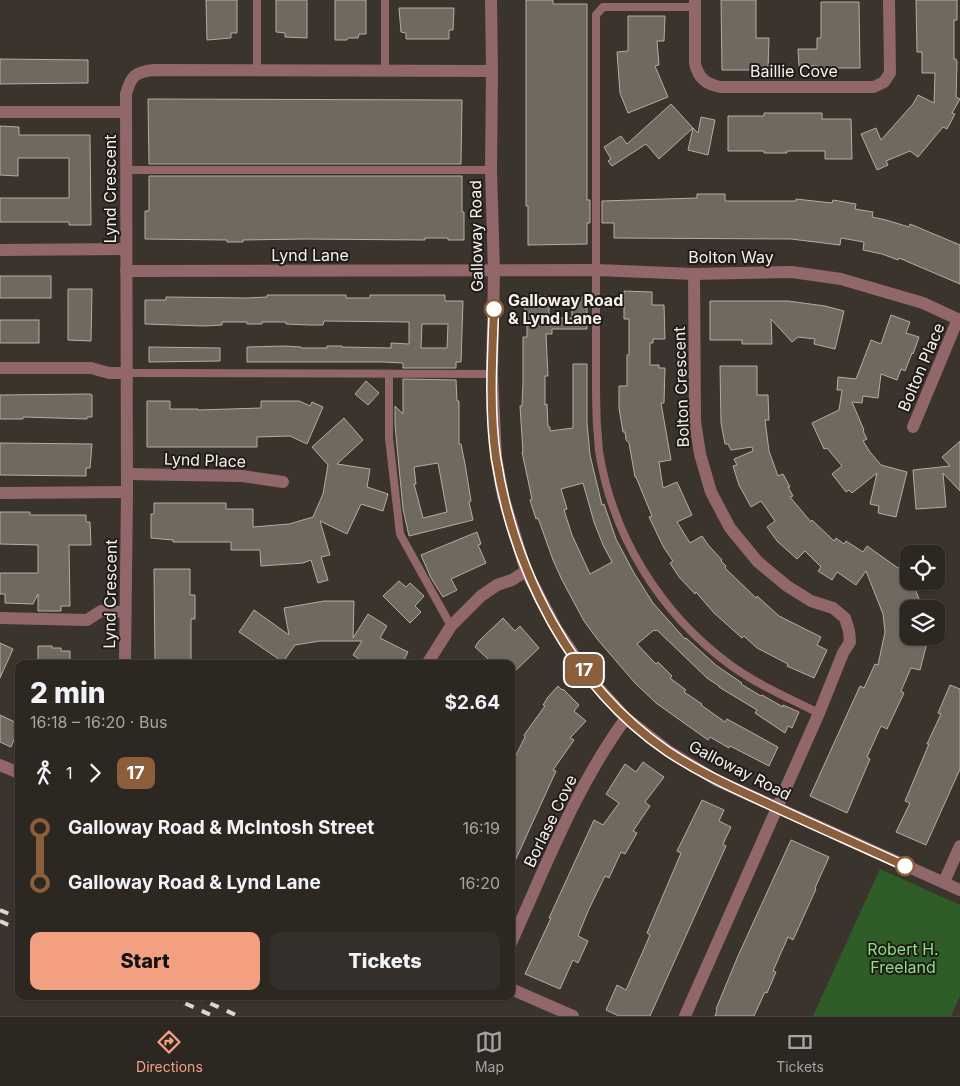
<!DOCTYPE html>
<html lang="en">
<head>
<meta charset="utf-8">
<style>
	body { margin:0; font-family:Inter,sans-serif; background:#342f2a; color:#f1f3f6; height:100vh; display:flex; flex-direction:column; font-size:19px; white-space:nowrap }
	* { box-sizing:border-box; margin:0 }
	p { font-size:16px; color:#a6a5a5 }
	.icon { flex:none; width:28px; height:28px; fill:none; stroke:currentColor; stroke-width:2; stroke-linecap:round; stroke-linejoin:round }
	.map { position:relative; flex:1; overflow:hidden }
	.drawer { position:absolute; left:15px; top:660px; width:500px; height:340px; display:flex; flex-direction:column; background:#2c2721; border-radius:10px; box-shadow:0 1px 4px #0004,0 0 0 1px #48443f }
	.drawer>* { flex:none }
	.badge { padding:0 10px; border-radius:8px; font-size:18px; line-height:32px }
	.tools { position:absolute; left:900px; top:545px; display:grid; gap:10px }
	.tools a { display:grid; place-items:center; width:45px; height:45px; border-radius:10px; background:#2c2721; box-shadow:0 1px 4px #0004,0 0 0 1px #48443f; font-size:25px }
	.map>.badge { position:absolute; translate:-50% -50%; box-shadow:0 0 0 2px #fff }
	.legs { display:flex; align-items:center; gap:8px; height:55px; padding:0 15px; font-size:16px }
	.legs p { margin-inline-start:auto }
	.headline { display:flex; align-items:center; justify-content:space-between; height:85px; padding:0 15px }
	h1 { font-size:28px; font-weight:800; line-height:38px }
	.cta { display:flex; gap:10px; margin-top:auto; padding:10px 15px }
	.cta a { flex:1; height:58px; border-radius:10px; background:#f3a082; color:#111; font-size:20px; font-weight:800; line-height:58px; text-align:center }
	.cta a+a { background:#342f2a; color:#f1f3f6 }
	ul { padding:0 15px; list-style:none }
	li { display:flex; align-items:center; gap:18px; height:55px; font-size:19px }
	li i { display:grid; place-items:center; width:8px; height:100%; margin:0 6px; background:currentColor }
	li i::after { content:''; width:12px; height:12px; margin:-6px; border:4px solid; border-radius:50%; background:#2c2721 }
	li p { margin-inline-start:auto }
	li:first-child i { background:linear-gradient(#0000 50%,currentColor 0) }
	li:last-child i { background:linear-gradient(currentColor 50%,#0000 0) }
	.tabs { display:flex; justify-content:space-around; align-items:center; height:70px; border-top:1px solid #48443f; background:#2c2721; font-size:14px; color:#a6a5a5 }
	.tabs a { display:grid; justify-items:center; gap:2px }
	.tabs .on { color:#f3a082 }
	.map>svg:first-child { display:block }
</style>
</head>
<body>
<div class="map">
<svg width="960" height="1016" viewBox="0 0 960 1016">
	<rect width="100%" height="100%" fill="#3b342c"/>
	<path fill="#2f5d28" d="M880,869l80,36v91l-9,20h-138z"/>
	<g fill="#70695f" stroke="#b5ada3" fill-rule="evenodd">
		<path d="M206,0h31v33h-6v5l-24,2z"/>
		<path d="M276,0h31v38l-22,-1v-4l-9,-1z"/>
		<path d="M335,0h31v34h-7l-1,4h-10l-1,2h-12z"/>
		<path d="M526,0h27v4h34v196h3v23h-3v21l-59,1v-39h-2z"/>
		<path d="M721,0h35v38h13l-1,32h-46z"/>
		<path d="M916,0h41v20h-3v39h2l1,3 -1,35 4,2 -8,14 3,1 -8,15 -4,-2 -25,30 -8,-6 -24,10 2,4 -11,5 -16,-36 15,-6 5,12 32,-36 5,-9 16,8 1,-30h-13v-21h-5z"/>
		<path d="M821,2h38l1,66h-43v-2h-18l-1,-17h19v-11h4z"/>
		<path d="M399,8h55l-1,22h-4v9h-43v-6l-5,-1z"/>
		<path d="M628,16h37l-1,25h-7l2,24 -4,1 13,31 -40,16 -8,-20 -3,-41 11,-1z"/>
		<path d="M0,59l88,1v23l-88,1z"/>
		<path d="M148,99l314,1 -1,64h-312z"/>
		<path d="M671,104l22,24 -34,31 -13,-15 -34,22 -4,-5 3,-2 -7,-12 17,-11 6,8z"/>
		<path d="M764,113h58v6h29l1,40h-27v-8h-38v2h-23v-2h-36v-35h36z"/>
		<path d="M701,117l14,3 -7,35 -20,-5 5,-22 5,5z"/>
		<path d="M0,126l19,1v8h71l1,90h-22v-3h-69v-24h69v-40h-51v18l-18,-1z"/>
		<path d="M149,176h313v36h2v28h-16v-2h-23v2l-121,-1 -61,1v2h-16v-2l-82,-1v-28h4z"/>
		<path d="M697,194h28v7h71v-2l36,4 1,-3 23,4 -1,5 18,3 -1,5 14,3 23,7 1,-3 50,21v39l-61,-26 -1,2 -16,-6 -19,-4 1,-8 -23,-4 -1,7 -49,-6 -177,-1v-15h-12v-22l95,-3z"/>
		<rect x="0" y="276" width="51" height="22"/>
		<path d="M68,289h24l-1,52 -23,-1z"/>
		<path d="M624,291l28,1v13h12l1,34h-12v4h-3v22h9v3h6l-1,35h-3l10,57 -12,2 4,26 14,-6 15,33 -15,7 13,21 12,-7 7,10 13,14 -1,1 5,5 -1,2 31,30 1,-2 22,20 42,21 -4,8 10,5 -13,28 -27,-12 1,-2 -31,-16 -13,-12 -2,2 -28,-25 -18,-21 -1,2 -16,-17 -9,-14 3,-2 -9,-13 -15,-31 3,-1 -16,-39h-1l-6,-34 -3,-3 -1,-8h-2l-4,-24v-22h8v-31h2v-36h-5z"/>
		<path d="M267,295h79v3h24v-3h75v6h18l-2,61h-5v6h-53v-5l-20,-1h-136v-15l37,-1 17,1v1h26v-2h15v1l49,1v-5l18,1v-22l-85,-1 -1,4h-14l-23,-1v-2h-24v2h-15v-2h-25v3l-18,1 -59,-2v-24h21v-3l81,1 20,-1zM422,324h26l-1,24h-26z"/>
		<path d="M525,296h24v22h23v-21h15v32h-35v5h-6l2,42h-3v29l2,-1 1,23h2v4l23,-3v-64h14v59l3,32 12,50 2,-1 12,35 18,34 19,30 32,36 1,-1 31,28 25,17 -1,1 20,12 1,-1 21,12v-2l16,7 -7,16 -4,-2 -3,7 -30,-20 2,-3 -38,-23v-1l-12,-8 -50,-48 -2,1 -1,-1 -17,14 19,20 2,-2 14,14 -2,2 16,12 -2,2 18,12 -1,1 24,17 2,-3 51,28 -9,19 -39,-20 -1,2 -19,-11 -2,3 -52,-37 -21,-20 -37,-43 -14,-19 -22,-41 -9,-20 -15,-42 -2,1 -6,-19 2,-1 -10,-47h1l-3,-46h2l1,-25v-44h4v-26h-2zM583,483l11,39 9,23 9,17 -22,12 -18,-39 -8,-25 3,-1 -6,-20z"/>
		<path d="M710,301h78l37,5 19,5 -9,38 -21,-5 1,-5 -17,-2 -6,5 -21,-23 1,25h-30v-4h-32z"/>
		<path d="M891,315l19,7 -4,11 13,4 -6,17 -1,-1 -7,18 -4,-2 -4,11 -16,-6 -3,24 -15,-2 -1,7 -10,-1 12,28 -1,1 4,8 -4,2 7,11 11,13 26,7 -11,45 -18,-4 1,-7 -9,-2 7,-31 -25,20 -3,-3 -3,2 -14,-18 10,-8 -15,-18 -3,1 -12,-26 27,-13 3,-20h-5l1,-13 18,2 15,-39 10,4z"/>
		<rect x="0" y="320" width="39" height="23"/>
		<path d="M149,347l71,1v13l-71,1z"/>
		<path d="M720,366h37v29h11l1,25h-4l4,31 9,25 5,-2 7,13h-2l5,9 -3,1 21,25 1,-2 22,21 2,-3 8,6 2,-3 17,11 4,-6 31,22 8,-3 3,8v8h3l11,28h-14v29l18,5 -7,27 -9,-2 -10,23 3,2 -17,36 -6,-3 -14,31 3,2 -23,54 -37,-17 50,-110 4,2 11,-24 3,1 7,-33 -2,-18 -17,-43 -10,14 -19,-13 -5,8 -14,-9 3,-4 -16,-16 -8,8 -20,-18 -10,-14 8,-6 -14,-20 -10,6 -12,-22 -6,-19 4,-1 -3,-6 19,-8 -1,-4 -21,3 -3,-6h-3l-4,-21z"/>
		<path d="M403,379l53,1 1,21h2v43h2l4,20 6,37 -2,1 4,18 -64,16 -6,-27 -8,-84v-19l8,8zM438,463l9,49 -24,6 -9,-34h2l-2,-17z"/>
		<path d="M366,381l13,12 -11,12 -13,-11z"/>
		<path d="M90,394l2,1v22h-5v2l-64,-2v2h-23v-24z"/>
		<path d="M147,401h23v8h28v1l63,-2v-7h38l11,5 2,-4 11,5 -16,37 -17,-8 -33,1v10h-110z"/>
		<path d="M344,418l19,22 -26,24 33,5 -3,18 21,7 -5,17 -22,-7 -14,30 -27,-13 10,34 -9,2 7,23 -10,3 -7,-23 -8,3 -42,3 -1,-16h-29v-8h-58v-2l-22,-2v-24h3v-11h72v6h27v18l36,-3 24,-7 10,-23 5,-29 -16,-18z"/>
		<path d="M960,441v50l-17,-18 3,34 -30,2 -3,-39 37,-4 -8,-9z"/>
		<path d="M0,443l92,1 -2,24h-4v8l-86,-1z"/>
		<path d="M0,512h30v3h56v7h4l1,23h-22l1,61h-9v5h-23v-17l-5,10 -28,-1v-9h-5v-21h38v-28l-38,-1z"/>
		<path d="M477,532l4,12 -3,1 8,18 -35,16 6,11 -14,7 -12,-19 -10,-23z"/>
		<path d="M154,569h36v26h5v24h-4v45h-36z"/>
		<path d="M399,581l7,6 4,-4 14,13 -9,10 6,6 -11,11 -27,-27z"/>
		<path d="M324,601h30l-1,37 15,-24 19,12 -7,12 28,14 -6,12h-36l-13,-9 9,-14h-42l-25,4 -12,17 -44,-30 15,-22 35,25 -5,-27z"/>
		<path d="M503,618l12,13 5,-5 19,22 -28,27v-11h-28l5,-5 -13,-12 4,-6z"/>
		<path d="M0,643l13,6 -13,29z"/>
		<path d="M38,646h14v2h9v3h9v13h-32z"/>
		<path d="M950,685l10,4v80l-34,76 -30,-13 14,-29 -5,-2 24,-57h-2l14,-30 -3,-1z"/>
		<path d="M558,686l4,4 1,-1 16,16 -5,6 12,10 -16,17 4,2 -21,30 3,1 -45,99v-105l14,-28 -1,-2 21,-29 -2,-1 5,-8z"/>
		<path d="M0,715l19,9v15l-4,-2 -4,10 -11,-5z"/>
		<path d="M643,762l21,15 -19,25 5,4 -17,25 4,2 -12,21 -4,-2 -12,26 -4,-2 -17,35 -10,25 10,5 -10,22 -5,-3 -13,29 -35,-15 26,-56h-2l45,-98 9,5 16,-22 -13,-9 19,-30 11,8z"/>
		<path d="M702,800l22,10 -5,11 12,6 -8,17 3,2 -76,170h-31l-13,-6 11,-25 9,5 24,-55 -3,-2 34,-80 -4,-2z"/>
		<path d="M791,840l38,17 -14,31 1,1 -23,51 -5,-3 -15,34 3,1 -9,21 -2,-1 -11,24h-39l2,-6 -1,-1 22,-53z"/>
	</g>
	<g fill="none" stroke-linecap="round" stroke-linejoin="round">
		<g stroke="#92676a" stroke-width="8">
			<path d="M695,7h-92l-7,8v378c0,20 1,39 3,58 13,84 61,162 130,213 27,20 59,34 90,49"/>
			<path d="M257,69v-69"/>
			<path d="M385,71v-71"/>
			<path d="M126,170h365"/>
			<path d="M127,373l365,1"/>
			<path d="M389,374v64l11,96 51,92"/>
		</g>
		<g stroke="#92676a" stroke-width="12">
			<path d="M491,0l1,71 -1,99 3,101 -2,103 4,83 7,39 23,75 31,59 35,51 34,37 41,32 49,30 244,110"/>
			<path d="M695,0v63c3,15 11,21 25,24h154l10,-5 6,-9 -1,-73"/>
			<path d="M0,112h126"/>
			<path d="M0,250l126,-1"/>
			<path d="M126,271l471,-1 97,4 98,-2 49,7 82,24 37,17"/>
			<path d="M0,368h91l18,5h18"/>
			<path d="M913,427l45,-108"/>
			<path d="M127,474l115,2 41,6"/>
			<path d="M0,493l127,-1"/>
			<path d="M0,618l87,2 14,-9 24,1"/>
			<path d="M125,664l2,-172 -1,-398c5,-18 9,-22 28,-24l338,1"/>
			<path d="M427,664l24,-38 30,-30 16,-11 15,-5 14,-9"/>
			<path d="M0,765l19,8"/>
			<path d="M944,882l16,-36"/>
			<path d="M511,943c35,-77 65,-157 115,-225"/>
			<path d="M511,989l62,27"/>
			<path d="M685,1016l134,-303 24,-60 7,-11 -1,-11 -4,-13 -12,-10 -22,-7 -24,-15 -29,-24 -28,-34 -19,-36 -11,-38 -5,-33 -1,-147"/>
		</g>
		<g stroke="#dbd6d0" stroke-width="4" stroke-dasharray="9 9" stroke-linecap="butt">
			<path d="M0,910l19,8"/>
			<path d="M0,921l19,9"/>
			<path d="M169,996l44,20"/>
			<path d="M194,996l44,20"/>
		</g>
	</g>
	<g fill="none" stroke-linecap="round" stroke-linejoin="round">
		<defs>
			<path id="line-1" d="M494,309c-2,49 -5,101 2,149 18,114 75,227 171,293 30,20 62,35 95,50 47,22 95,43 143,65"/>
		</defs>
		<use href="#line-1" stroke="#fff" stroke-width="11"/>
		<use href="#line-1" stroke="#8b5e3c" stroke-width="8"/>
	</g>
	<g fill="#fff" stroke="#8b5e3c" stroke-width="2.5">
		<circle cx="494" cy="309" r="9"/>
		<circle cx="905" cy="866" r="9"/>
	</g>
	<g text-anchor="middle" stroke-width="4" stroke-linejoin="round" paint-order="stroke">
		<g font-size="16" fill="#f6f1ec" stroke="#201c19">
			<text x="794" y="77">Baillie Cove</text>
			<text transform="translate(110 189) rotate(-90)" y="6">Lynd Crescent</text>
			<text transform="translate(476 236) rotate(-91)" y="6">Galloway Road</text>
			<text x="310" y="261">Lynd Lane</text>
			<text x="731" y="263">Bolton Way</text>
			<text transform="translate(921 367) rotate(-67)" y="6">Bolton Place</text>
			<text transform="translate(681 387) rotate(-92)" y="6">Bolton Crescent</text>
			<text transform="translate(205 460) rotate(2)" y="6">Lynd Place</text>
			<text transform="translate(110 594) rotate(-89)" y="6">Lynd Crescent</text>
			<text transform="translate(740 770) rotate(27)" y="6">Galloway Road</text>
			<text transform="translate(550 821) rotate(-64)" y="6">Borlase Cove</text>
		</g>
		<g font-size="16" font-weight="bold" fill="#f6f1ec" stroke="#201c19" text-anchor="start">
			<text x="508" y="306">Galloway Road<tspan x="508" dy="18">&amp; Lynd Lane</tspan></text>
		</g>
		<g font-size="16" fill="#8ce07f" stroke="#201c19">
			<text x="903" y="955">Robert H.<tspan x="903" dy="18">Freeland</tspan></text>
		</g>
	</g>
</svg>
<div class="tools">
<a><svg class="icon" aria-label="locate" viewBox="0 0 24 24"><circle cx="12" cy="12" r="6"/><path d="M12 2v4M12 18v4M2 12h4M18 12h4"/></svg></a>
<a><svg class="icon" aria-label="layers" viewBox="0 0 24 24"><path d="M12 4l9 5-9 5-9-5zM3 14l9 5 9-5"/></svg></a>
</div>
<b class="badge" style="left:584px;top:670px;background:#8b5e3c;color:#fff">17</b>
<section class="drawer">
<div class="headline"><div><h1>2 min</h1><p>16:18 – 16:20 · Bus</p></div><b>$2.64</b></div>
<div class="legs"><svg class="icon" aria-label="walk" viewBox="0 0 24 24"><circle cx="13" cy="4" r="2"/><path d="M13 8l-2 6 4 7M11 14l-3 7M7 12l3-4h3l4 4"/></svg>1<svg class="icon" aria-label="forward" viewBox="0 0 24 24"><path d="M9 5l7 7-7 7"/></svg><b class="badge" style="background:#8b5e3c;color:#fff">17</b></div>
<ul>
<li><i style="color:#8b5e3c"></i><b>Galloway Road &amp; McIntosh Street</b><p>16:19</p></li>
<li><i style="color:#8b5e3c"></i><b>Galloway Road &amp; Lynd Lane</b><p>16:20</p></li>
</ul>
<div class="cta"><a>Start</a><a>Tickets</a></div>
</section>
</div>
<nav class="tabs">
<a class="on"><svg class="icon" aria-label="directions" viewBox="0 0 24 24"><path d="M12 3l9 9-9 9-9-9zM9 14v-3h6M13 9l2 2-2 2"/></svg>Directions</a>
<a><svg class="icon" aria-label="map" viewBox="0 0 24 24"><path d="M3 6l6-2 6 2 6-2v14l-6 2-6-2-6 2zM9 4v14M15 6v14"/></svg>Map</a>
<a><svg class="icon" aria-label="tickets" viewBox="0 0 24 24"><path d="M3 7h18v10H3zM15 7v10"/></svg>Tickets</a>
</nav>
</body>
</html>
